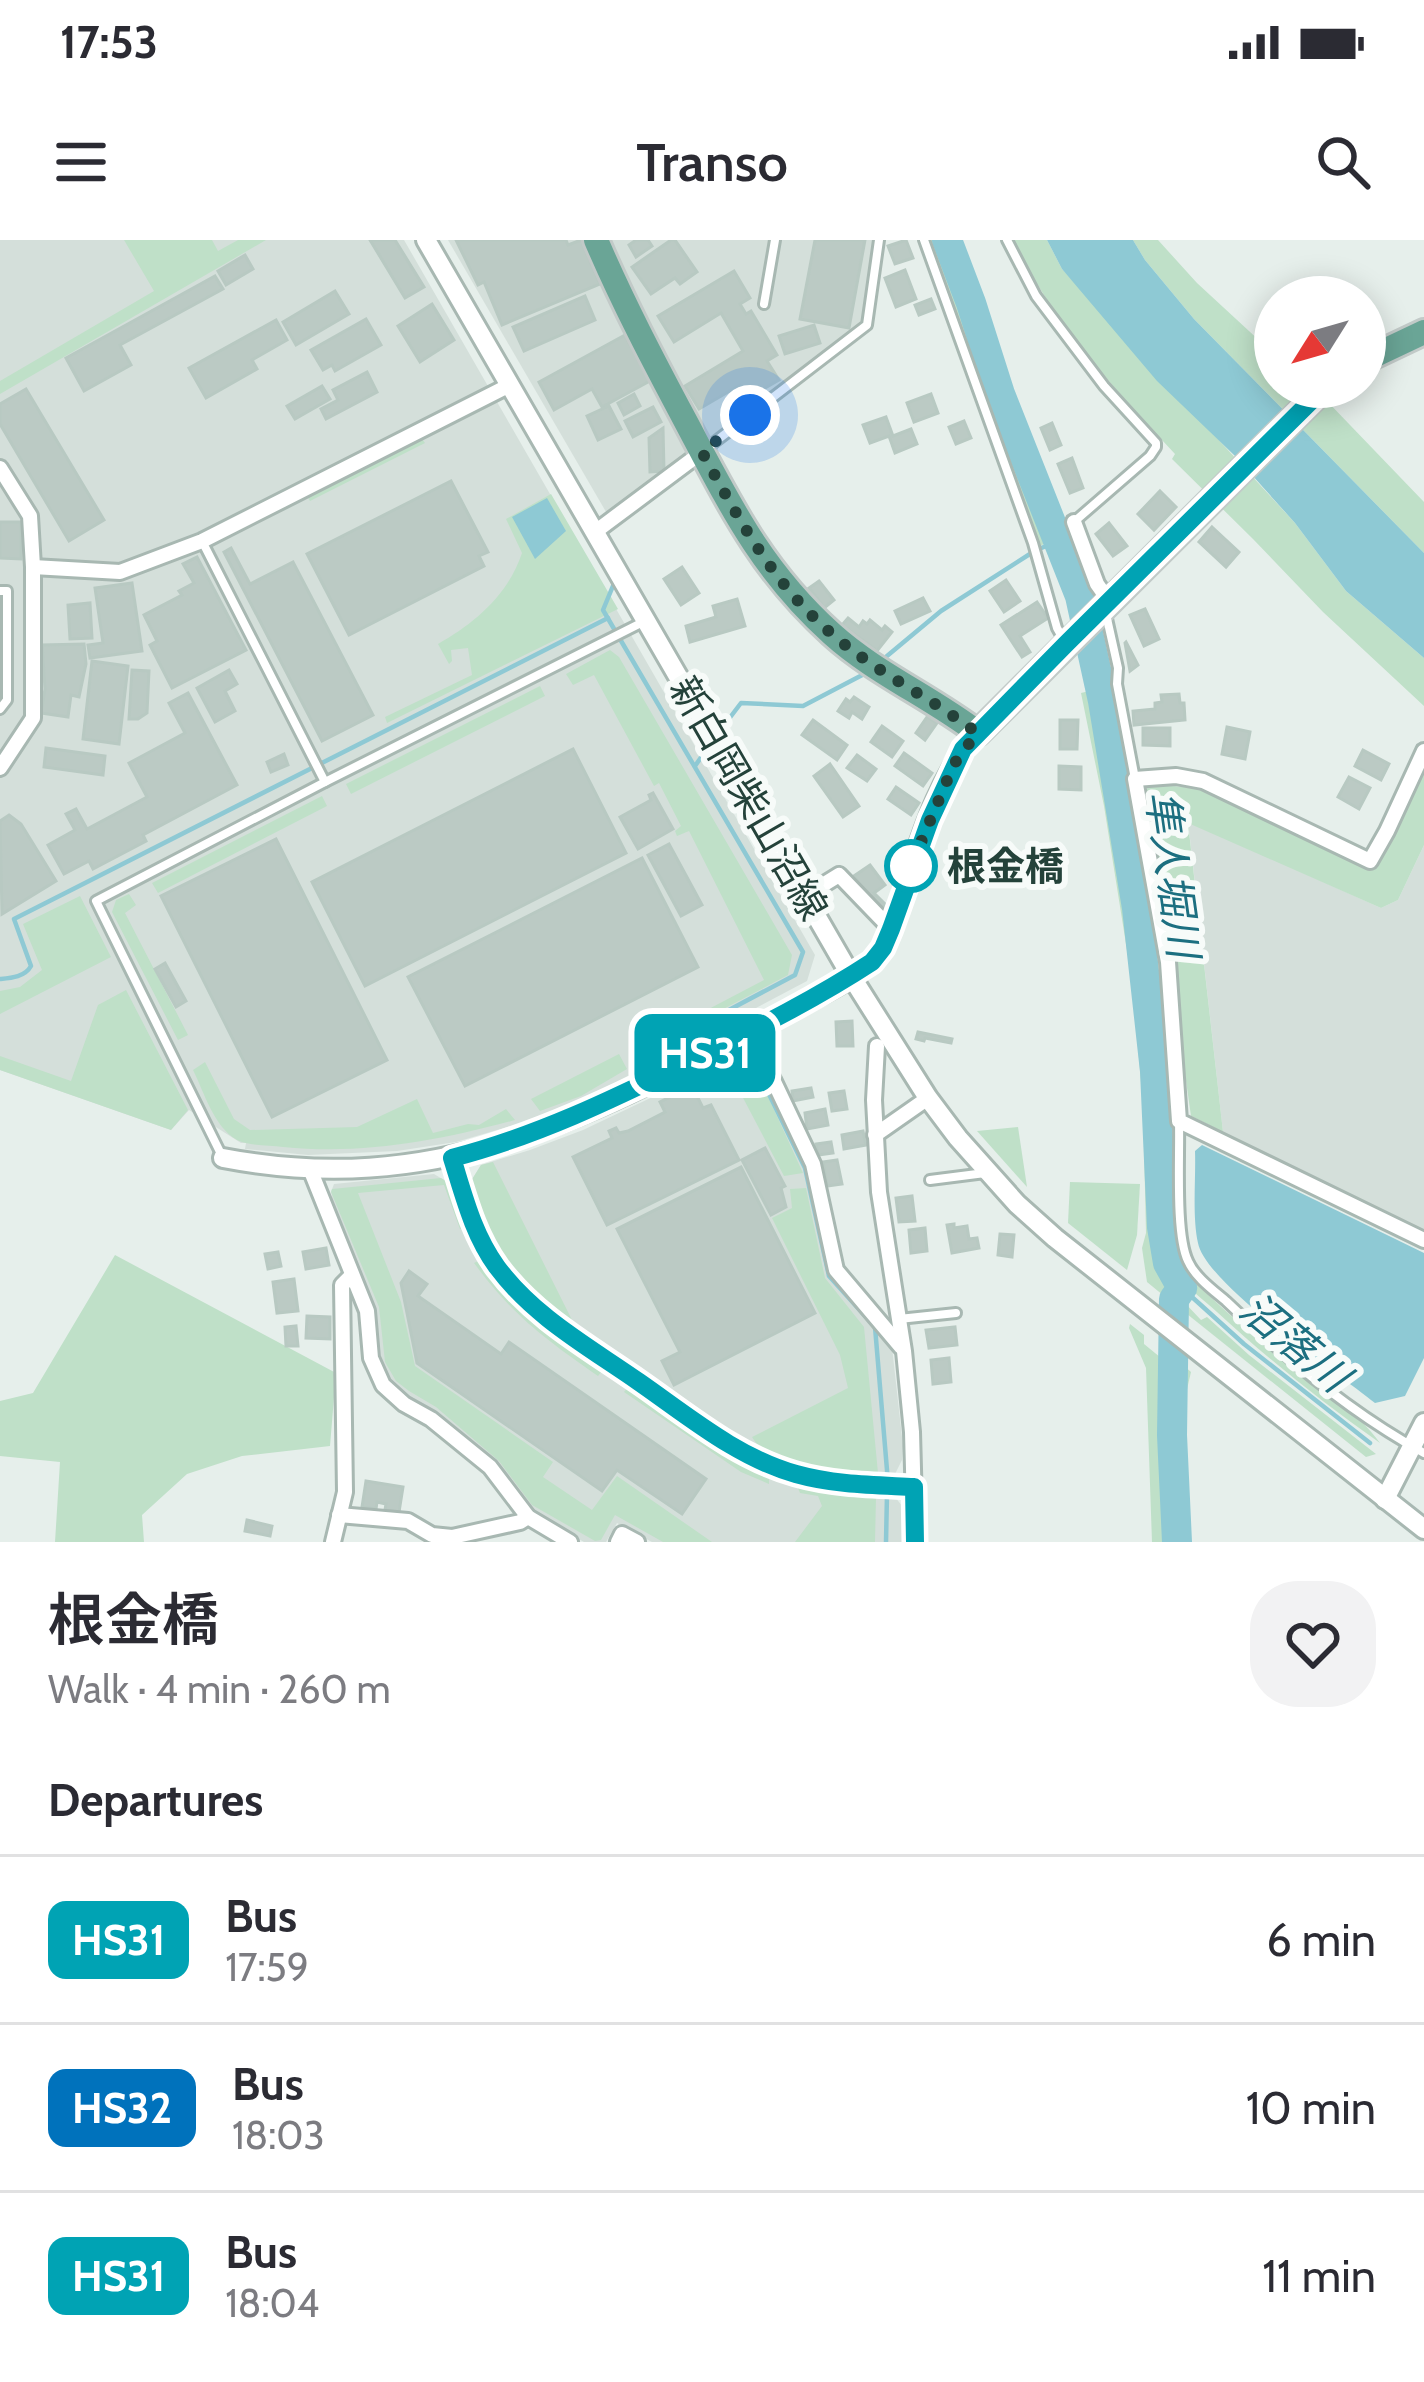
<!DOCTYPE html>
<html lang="en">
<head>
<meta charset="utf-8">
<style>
	body { margin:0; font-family:Cabin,"Noto Sans JP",sans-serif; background:#f2f2f3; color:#2b2b33; height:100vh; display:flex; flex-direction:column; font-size:45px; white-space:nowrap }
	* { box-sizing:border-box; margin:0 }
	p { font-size:39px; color:#7c7c81 }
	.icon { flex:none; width:66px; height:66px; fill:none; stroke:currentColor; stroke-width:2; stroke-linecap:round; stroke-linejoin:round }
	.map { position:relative; height:1302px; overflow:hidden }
	.panel { display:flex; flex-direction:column; background:#fff; flex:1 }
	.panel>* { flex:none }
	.badge { padding:0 24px; border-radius:18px; font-size:42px; line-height:78px }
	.needle { width:78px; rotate:233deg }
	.buttons { position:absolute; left:1254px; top:36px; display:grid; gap:24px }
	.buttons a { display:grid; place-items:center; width:132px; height:132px; border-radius:50%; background:#fff; box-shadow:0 6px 30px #0003; font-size:60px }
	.you { position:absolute; width:60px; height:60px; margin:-30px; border:9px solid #fff; border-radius:50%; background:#1a73e8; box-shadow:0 0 0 18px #1a73e833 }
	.map>.badge { position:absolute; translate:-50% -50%; box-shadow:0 0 0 6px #fff }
	h2 { padding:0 48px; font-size:45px; line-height:108px }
	.round { display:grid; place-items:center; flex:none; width:126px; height:126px; border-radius:48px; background:#f2f2f3 }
	.head { display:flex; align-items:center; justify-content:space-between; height:204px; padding:0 48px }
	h1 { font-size:57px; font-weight:600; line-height:90px }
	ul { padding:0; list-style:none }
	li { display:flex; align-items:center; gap:36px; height:168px; padding:0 48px; border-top:3px solid #e1e1e2 }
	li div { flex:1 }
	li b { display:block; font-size:45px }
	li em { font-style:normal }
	li .badge { min-width:132px; font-weight:700; text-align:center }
	.status { display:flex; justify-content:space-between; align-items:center; height:84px; padding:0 60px; background:#fff; direction:ltr }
	.status svg { height:33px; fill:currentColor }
	header { display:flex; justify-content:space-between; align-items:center; height:156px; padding:0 48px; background:#fff; font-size:54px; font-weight:600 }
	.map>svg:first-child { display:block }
</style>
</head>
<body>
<div class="status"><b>17:53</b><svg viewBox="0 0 49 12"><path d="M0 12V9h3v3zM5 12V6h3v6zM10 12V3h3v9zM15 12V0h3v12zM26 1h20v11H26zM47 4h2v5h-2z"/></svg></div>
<header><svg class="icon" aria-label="menu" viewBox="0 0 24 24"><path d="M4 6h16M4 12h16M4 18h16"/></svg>Transo<svg class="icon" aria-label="search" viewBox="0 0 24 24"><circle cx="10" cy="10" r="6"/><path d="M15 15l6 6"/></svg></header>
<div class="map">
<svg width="1424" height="1302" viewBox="0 0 1424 1302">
	<rect width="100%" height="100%" fill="#e6efeb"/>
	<g fill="#d4dfda">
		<path d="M0,0h404l411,715 -8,26 -219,116 -46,20 -86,25 -59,9 -89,4 -63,-6 1,-6h-5l-52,-33 -18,20 -171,-60z"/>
		<path d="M448,0h139l105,210 -3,7 -80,60z"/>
		<path d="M609,0h267l-12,81 -152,119 -6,-1 -86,-159 5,-6z"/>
		<path d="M1188,581l193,87 17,-8 26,-55v387l-201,-100z"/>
		<path d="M741,815l17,6 50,105 24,109 60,72 11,99 -1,14 -8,16 1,21 8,10 -1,35h-250l-35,-19 -11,19h-22l-57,-33 -132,-121 -19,-29 -48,-158 4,-4 -1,-5 3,-8 100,-10 15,9 22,-2 10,-16 49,-15 53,-20z"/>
	</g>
	<g fill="#bfe0c8">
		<path d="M124,0h88l6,11 20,-11h28l-266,154v-13l154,-90z"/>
		<path d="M929,0h6l35,84 28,92 46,122v6l-6,3z"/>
		<path d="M1014,0h33l15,29 233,254 51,68 78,67v48l-101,-94 -70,-73 -81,-80 3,-5c-61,-66 -123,-131 -161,-214z"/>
		<path d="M1133,0h25l39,43 78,72v32h35l15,12 99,103v51l-230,-234 -49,-59z"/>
		<path d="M422,199l3,4 -115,58 -3,-5z"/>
		<path d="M551,254l67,115 -231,114 -2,-6 87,-42 -4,-27 -17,2 1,11 -3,3 -11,-20c37,-21 70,-49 84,-91l-16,-34z"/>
		<path d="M610,410l9,7 173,298 -4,20 -76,40 1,7 -65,34 -6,-12 122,-64 -75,-149 -12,5 -2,-5 6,-5 -22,-43 -5,3 -60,-111 -21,10 -7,-11z"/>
		<path d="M1110,445l47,273 12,144 4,141c7,26 25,42 44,60 25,23 51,46 78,67 29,22 64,43 85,73 -57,-40 -112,-84 -163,-131 -13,-12 -30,-24 -40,-38 -17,-23 -17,-137 -18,-171 -3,-140 -31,-277 -56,-415z"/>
		<path d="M540,446l5,10 -194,98 -5,-10z"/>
		<path d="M1089,451l51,274 8,111 4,150 9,42 14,16 -6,16 -22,-18 -5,-34 4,-15 -3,-128 -10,-117 -29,-182 -23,-113z"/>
		<path d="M1424,524v81l-26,55 -17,8 -193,-85 35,309 -32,-16 -46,-324 4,-8 48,4 175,81 4,-2z"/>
		<path d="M322,556l5,10 -169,87 -6,-10z"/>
		<path d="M129,654l7,11 -11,8 63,122 -10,5 -66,-128 4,-12z"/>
		<path d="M80,656l31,61 -111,57v-23l20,-4 22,-17 -19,-46z"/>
		<path d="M126,750l62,120 -17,20 -171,-60v-14l71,25 27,-76z"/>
		<path d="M619,814l8,15 -46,27 -41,15 -9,-12z"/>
		<path d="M205,822l29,57 16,11 107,-3 60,-28 16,34 35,-9 11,1 27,-16 9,11c-77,21 -152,35 -232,27 -14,-2 -34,-1 -46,-7 -23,-13 -33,-48 -44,-70z"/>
		<path d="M743,822l11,17 5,-2 44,96 -19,3 -43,-82 -6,2 -13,-26z"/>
		<path d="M1018,887l9,60 -50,-56z"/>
		<path d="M493,922l80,160c-52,-36 -86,-80 -102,-141l10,-16z"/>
		<path d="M441,938l8,5 15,45 -4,1 -16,-44 -86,8 43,109 14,64 138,96 -10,15 49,33 25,-34 95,66h-49l-48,-27 -14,25 -6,1 -63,-36 -33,-44 -63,-54 -27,-16 -13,-10 -11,-19 -6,-55 -48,-115 1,-3z"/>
		<path d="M1070,942l70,2 -3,51 -10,35 -59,-47z"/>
		<path d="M806,948l19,90 39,49 14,146c-36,-1 -106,0 -126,-36l96,-49 -8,-33 -68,-137 20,-10 -2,-19z"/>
		<path d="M115,1015l221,118 -6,73 -88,10 -55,18 -45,41 2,27h-89l5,-80 -60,-6v-55l33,-8z"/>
		<path d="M480,1020l45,54 78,56 -5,6c-53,-37 -85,-60 -124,-113z"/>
		<path d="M1184,1062l17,18 6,-3 42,38 127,99 -10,3 -184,-147z"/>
		<path d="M1130,1084l14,11v9l22,18 -1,65 6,115h-19l-6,-174 -17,-40z"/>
		<path d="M1183,1125l8,7 -11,47 5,123h-5c-2,-60 -6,-118 3,-177z"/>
		<path d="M628,1147l93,64 48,25v8l-28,-12 -117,-80z"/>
		<path d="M797,1246l37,9 42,3 -1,44h-80l27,-36 -4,-10 -18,-3z"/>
	</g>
	<g fill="#8ec9d4">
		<path d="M1047,0h86l12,20 49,59 230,234v105l-78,-67 -51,-68 -61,-68 -77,-74 -95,-112z"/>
		<path d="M547,258l19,33 -31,28 -23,-42z"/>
		<path d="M1202,905l222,108v105l-19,38 -30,7c-36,-29 -170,-120 -177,-160 -6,-27 -2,-64 -3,-92z"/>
	</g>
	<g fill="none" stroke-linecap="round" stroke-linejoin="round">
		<g stroke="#8ec9d4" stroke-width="4.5">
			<path d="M1039,309l19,-8"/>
			<path d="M615,341l-12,29 200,342 -8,23 -68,36 12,22"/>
			<path d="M887,416l54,-45 92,-59"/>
			<path d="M719,492l22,-29 62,3 65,-34"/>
			<path d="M695,526l14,-20"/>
			<path d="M0,739c11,-1 25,-2 31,-13l-17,-47 594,-301"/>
			<path d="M744,803l61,125 24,108 46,51 13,155"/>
			<path d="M1182,1048l62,56 126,99"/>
			<path d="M886,1302l1,-48"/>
		</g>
		<path stroke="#8ec9d4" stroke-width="30" d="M947,0l24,63 29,91 80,202 23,105 34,207 18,163 7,156 6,36 14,25 -8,11 -2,136 5,107"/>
	</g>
	<g fill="#bbcac4" stroke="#b8c9c2" stroke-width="3">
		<path d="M370,0h25l29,47 -19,11z"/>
		<path d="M456,0h110l2,5 13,-5 19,44 -98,41 -18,-43 -6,3z"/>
		<path d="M636,0h12l4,6 -16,11 -7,-12z"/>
		<path d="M671,0h4l22,32 -17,12 -5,-6 -24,16 -19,-27z"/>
		<path d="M815,0h50l-16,88 -49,-9z"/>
		<path d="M906,0l7,18 -18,6 -7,-18z"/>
		<path d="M245,15l8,14 -27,16 -8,-14z"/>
		<path d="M905,30l11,29 -20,8 -11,-29z"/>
		<path d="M734,31l16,27 -10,6 6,10 5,-3 26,44 -10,6 12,19 -31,18 -8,-13 -41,24 -14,-23 58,-35 -22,-38 -47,29 -16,-26z"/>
		<path d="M215,36l8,13 -103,56 11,20 -47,26 -18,-33z"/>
		<path d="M335,51l14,23 -53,31 -13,-23z"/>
		<path d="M585,56l10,24 -71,31 -11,-24z"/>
		<path d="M931,59l4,10 -16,6 -4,-10z"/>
		<path d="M432,64l22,36 -34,22 -22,-36z"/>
		<path d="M366,79l15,26 -46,26 -3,-6 -9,5 -12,-20z"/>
		<path d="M276,80l11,20 -35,20 5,9 -51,29 -17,-30z"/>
		<path d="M814,85l6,18 -35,11 -6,-18z"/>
		<path d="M625,95l25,46 -48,26 -10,-18 -38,21 -15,-28z"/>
		<path d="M367,132l10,20 -51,27 -5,-10 17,-9 -5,-10z"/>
		<path d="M322,146l8,13 -35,20 -8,-13z"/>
		<path d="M26,149l78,131 -35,21 -69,-117v-20z"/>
		<path d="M634,154l6,12 -16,9 -6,-12z"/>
		<path d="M931,154l7,19 -24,9 -7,-19z"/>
		<path d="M609,166l12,23 -23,11 -11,-24z"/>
		<path d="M653,167l8,15 -28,15 -8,-16z"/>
		<path d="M886,177l7,19 18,-7 6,15 -22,9 -6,-17 -19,7 -7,-18z"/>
		<path d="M964,181l7,17 -15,6 -7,-17z"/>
		<path d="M1052,183l9,22 -11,5 -9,-22z"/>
		<path d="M663,188l1,43 -14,1 -1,-34z"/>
		<path d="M1072,218l11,30 -13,5 -12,-29z"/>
		<path d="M451,241l37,71 -9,4 5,10 -135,69 -42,-81z"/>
		<path d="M1160,251l16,16 -22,23 -16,-16z"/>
		<path d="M0,282h21v37l-21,-1z"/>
		<path d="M1109,283l18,23 -14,10 -17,-22z"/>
		<path d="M1212,287l27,25 -13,15 -27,-25z"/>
		<path d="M231,308l19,36 43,-22 80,153 -51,26 -98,-189z"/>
		<path d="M197,317l49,93 -74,38 -22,-43 7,-4 -13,-26 38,-20 -3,-4 15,-8 -11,-19z"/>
		<path d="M682,327l17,26 -18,12 -17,-26z"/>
		<path d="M1006,340l14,21 -16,11 -14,-21z"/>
		<path d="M819,341l15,19 -10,8 -15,-20z"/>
		<path d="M132,343l10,68 -52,7 -2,-13 15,-2 -8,-55z"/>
		<path d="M923,358l7,13 -29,13 -6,-13z"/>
		<path d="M737,359l8,27 -55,16 -4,-16 30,-9 -3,-11z"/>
		<path d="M1037,362l11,16 -28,18 10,16 -8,5 -21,-32z"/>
		<path d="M90,363l2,35 -22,1 -2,-34z"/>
		<path d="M1145,369l14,30 -15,7 -14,-31z"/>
		<path d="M848,378l11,9 4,-6 4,3 3,-4 12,10 3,-4 7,6 -15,19 -35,-26z"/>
		<path d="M1126,402l12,23 -8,6 -5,-28z"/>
		<path d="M84,404l2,20 -7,33 -8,-2 -3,22 -27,-4 4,-24 -3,-44z"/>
		<path d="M92,421l36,5 -9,78 -36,-5z"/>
		<path d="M132,430l17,1 -2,42 -9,6h-9z"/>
		<path d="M229,430l8,14 -12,7 10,20 -20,11 -18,-34z"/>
		<path d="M188,453l49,92 -94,50 3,6 -53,28 -4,-8 -25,13 -16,-29 27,-15 -9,-16 10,-5 11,20 60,-32 -18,-34 56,-30 -16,-30z"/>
		<path d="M1179,454l1,9h4l1,17 -51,5 -1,-14 22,-2v-6l7,-1 -1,-7z"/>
		<path d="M854,457l15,10 -7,12 -10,-7 -3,6 -11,-7 8,-12 4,3z"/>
		<path d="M927,477l10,6 -12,17 -9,-7z"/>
		<path d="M813,480l34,25 -10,15 -35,-25z"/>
		<path d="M1060,480h18l-1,29h-17z"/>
		<path d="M882,486l21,15 -11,16 -21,-15z"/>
		<path d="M1227,487l23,5 -5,27 -23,-5z"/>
		<path d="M1143,488h27v18l-27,-1z"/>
		<path d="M46,508l59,8 -2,19 -59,-8z"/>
		<path d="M573,509l53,104 -261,133 -53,-104z"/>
		<path d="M1363,510l26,14 -8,16 -26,-14z"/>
		<path d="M904,513l28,20 -9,13 -28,-20z"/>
		<path d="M284,514l4,11 -17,7 -4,-10z"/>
		<path d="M857,515l19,14 -9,12 -20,-13z"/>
		<path d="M830,524l29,42 -16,11 -29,-41z"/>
		<path d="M1059,526l22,1v23l-22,-1z"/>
		<path d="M1349,537l21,11 -11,21 -21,-12z"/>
		<path d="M896,547l23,16 -8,12 -23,-16z"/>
		<path d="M653,553l20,36 -35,20 -18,-32 31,-17 -2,-5z"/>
		<path d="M9,575l12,9 35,57 -54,33 -2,-93z"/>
		<path d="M276,599l111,221 -115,57 -111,-221z"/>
		<path d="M669,604l33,61 -21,11 -33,-61z"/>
		<path d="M642,618l56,109 -233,119 -57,-109z"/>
		<path d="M870,625l15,20 -11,8 12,12 -8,5 -24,-34z"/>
		<path d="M165,723l21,38 -10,6 -21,-38z"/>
		<path d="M852,781l1,25h-16l-1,-24z"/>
		<path d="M918,792l34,7 -1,4 -26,-5 -1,3 -8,-2z"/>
		<path d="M692,846l11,22 8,-3 28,55 -132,65 -34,-68 39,-19 -3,-7 7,-3 3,5 9,-2 37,-19 -5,-10z"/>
		<path d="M811,848l2,9 -20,4 -1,-10z"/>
		<path d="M844,851l3,18 -15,2 -3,-18z"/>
		<path d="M825,869l3,16 -21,4 -2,-16z"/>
		<path d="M863,891l3,14 -22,4 -2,-14z"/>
		<path d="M831,902l2,11 -15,2 -2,-11z"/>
		<path d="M765,908l20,38 -4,2 5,19 -15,8 -29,-55z"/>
		<path d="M837,920l5,24 -15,2 -4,-24z"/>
		<path d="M741,927l74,146 -141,72 -12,-24 18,-9 -63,-123z"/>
		<path d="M912,956l3,25 -16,1 -3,-24z"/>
		<path d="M954,984v4l13,-2 2,13 8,-1 2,10 -27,5 -5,-28z"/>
		<path d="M925,988l2,23 -16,2 -2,-23z"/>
		<path d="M1000,994l14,1 -2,22 -14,-2z"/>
		<path d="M326,1008l3,17 -23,4 -3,-17z"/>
		<path d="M278,1012l3,14 -13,3 -3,-15z"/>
		<path d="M409,1031l18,13 -9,12 83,58 8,-12 197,137 -24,35 -65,-44 -15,21 -185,-128 -16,-80z"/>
		<path d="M294,1039l4,32 -21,2 -4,-31z"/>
		<path d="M307,1076l23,1v22l-24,-1z"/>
		<path d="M296,1086l2,20h-12l-1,-19z"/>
		<path d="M955,1087l2,18 -28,3 -3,-18z"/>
		<path d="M949,1118l2,24 -18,2 -2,-24z"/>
		<path d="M366,1241l37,6 -4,25 -14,-2 1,-6 -9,-2 -1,7 -14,-2z"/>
		<path d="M247,1280l25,6 -2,10 -25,-5z"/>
	</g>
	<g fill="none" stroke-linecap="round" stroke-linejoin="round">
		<defs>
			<g id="service">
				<path d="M924,0l109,303 24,85 8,14"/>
				<path d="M1007,0l29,56 68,90 52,57v4l-6,9 -75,65"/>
				<path d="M764,64l11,-64"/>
				<path d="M703,211l164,-126 12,-85"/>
				<path d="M203,303l122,239"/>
				<path d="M0,351h7v109l-7,9"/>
				<path d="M1106,374l12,54 -1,16 18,95"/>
				<path d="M1179,883c1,33 -4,111 9,138 7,16 25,29 38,40 57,55 128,114 198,152"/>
				<path d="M223,918l-127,-257 229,-119 320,-161"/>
				<path d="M930,940l55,-7"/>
				<path d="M899,1079l57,-6"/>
			</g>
			<g id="minor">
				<path d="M0,228l30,48 3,51v151l-33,50"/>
				<path d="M1074,282l23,62 12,17"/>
				<path d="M595,292l107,-80"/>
				<path d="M33,327l87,5 82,-31 308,-156"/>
				<path d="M1424,511l-37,80 -17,30 -167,-80 -27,-5 -41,3 33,183 11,159 245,119"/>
				<path d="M805,656l34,-21 52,54"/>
				<path d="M750,791l63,133 23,106 65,77"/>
				<path d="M877,806l-3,54 5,92 25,159 8,81 3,110"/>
				<path d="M875,895l53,-37"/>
				<path d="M310,929l57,142 4,47 12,27 21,19 27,15 59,48 38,50 42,25"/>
				<path d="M339,1275l69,6 24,14 20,2 68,-15 8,-5"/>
				<path d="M333,1302l12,-50 -3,-207 10,-10"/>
				<path d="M618,1302l4,-8 15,8"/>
			</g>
			<g id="tertiary">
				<path d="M426,0l425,736 77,122 30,40 59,66 38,34 369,291"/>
				<path d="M223,918c209,40 358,-37 537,-132 27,-15 101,-48 117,-70 15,-18 20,-45 27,-67 17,-51 37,-117 74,-156"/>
				<path d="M452,918c12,38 21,76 46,109 37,52 96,84 149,120 46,32 93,72 149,87 39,11 79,11 118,13"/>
				<path d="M1385,1259l39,-76"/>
			</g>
			<g id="primary">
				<path d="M596,0c27,63 58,122 90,182 44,83 75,148 146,212 43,39 99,63 146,99l347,-346"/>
				<path d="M1365,120l59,-28"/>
			</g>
		</defs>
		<use href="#service" stroke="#a8b8b2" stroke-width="14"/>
		<use href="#minor" stroke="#a8b8b2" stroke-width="20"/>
		<use href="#tertiary" stroke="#a8b8b2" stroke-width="24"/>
		<use href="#primary" stroke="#c2cac8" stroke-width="30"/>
		<use href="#service" stroke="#fff" stroke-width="8"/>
		<use href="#minor" stroke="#fff" stroke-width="14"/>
		<use href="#tertiary" stroke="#fff" stroke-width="18"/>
		<use href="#primary" stroke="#6aa596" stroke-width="24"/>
	</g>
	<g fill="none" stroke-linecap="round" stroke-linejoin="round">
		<defs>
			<path id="line" d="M915,1302l-1,-55c-39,-2 -79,-2 -118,-13 -58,-16 -108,-58 -157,-92 -50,-35 -105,-65 -142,-115 -24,-33 -33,-71 -45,-109 89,-23 167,-62 249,-102 58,-29 116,-58 171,-94l11,-14 8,-19 39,-109 33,-71 103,-105 259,-257"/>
		</defs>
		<use href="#line" stroke="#fff" stroke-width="27"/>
		<use href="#line" stroke="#00a3b4" stroke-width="18"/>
		<path stroke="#24423a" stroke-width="12" stroke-dasharray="0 21.6" d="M750,175l-48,37c38,69 73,136 136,187 43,36 95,60 139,94l-23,31 -43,102"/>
	</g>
	<circle fill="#fff" stroke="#00a3b4" stroke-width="6" cx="911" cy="626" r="24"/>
	<g text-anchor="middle" stroke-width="12" stroke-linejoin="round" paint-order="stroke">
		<g font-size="39" fill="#24423a" stroke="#f7fbf9">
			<text transform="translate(749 558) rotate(60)" y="14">新白岡柴山沼線</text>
		</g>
		<g font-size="39" font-weight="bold" fill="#24423a" stroke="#f7fbf9" text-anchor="start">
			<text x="947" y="640">根金橋</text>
		</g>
		<g font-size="42" font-style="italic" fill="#1c6f80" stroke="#f7fbf9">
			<text transform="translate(1173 634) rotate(82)" y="15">隼人堀川</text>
			<text transform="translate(1295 1102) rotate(40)" y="15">沼落川</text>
		</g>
	</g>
</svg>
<div class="buttons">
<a><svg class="needle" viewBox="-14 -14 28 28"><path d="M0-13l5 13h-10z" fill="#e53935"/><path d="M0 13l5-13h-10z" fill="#7c7c81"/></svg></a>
</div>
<div class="you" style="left:750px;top:175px"></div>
<b class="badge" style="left:705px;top:813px;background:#00a3b4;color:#fff">HS31</b>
</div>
<section class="panel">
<div class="head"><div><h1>根金橋</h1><p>Walk · 4 min · 260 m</p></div><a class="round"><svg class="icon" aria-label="heart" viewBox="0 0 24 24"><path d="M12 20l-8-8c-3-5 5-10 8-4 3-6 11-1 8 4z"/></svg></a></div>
<h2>Departures</h2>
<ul>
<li><span class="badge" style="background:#00a3b4;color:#fff">HS31</span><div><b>Bus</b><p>17:59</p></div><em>6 min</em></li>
<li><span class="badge" style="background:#0072bc;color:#fff">HS32</span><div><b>Bus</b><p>18:03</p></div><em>10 min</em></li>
<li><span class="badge" style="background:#00a3b4;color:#fff">HS31</span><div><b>Bus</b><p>18:04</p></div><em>11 min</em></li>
</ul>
</section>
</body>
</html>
